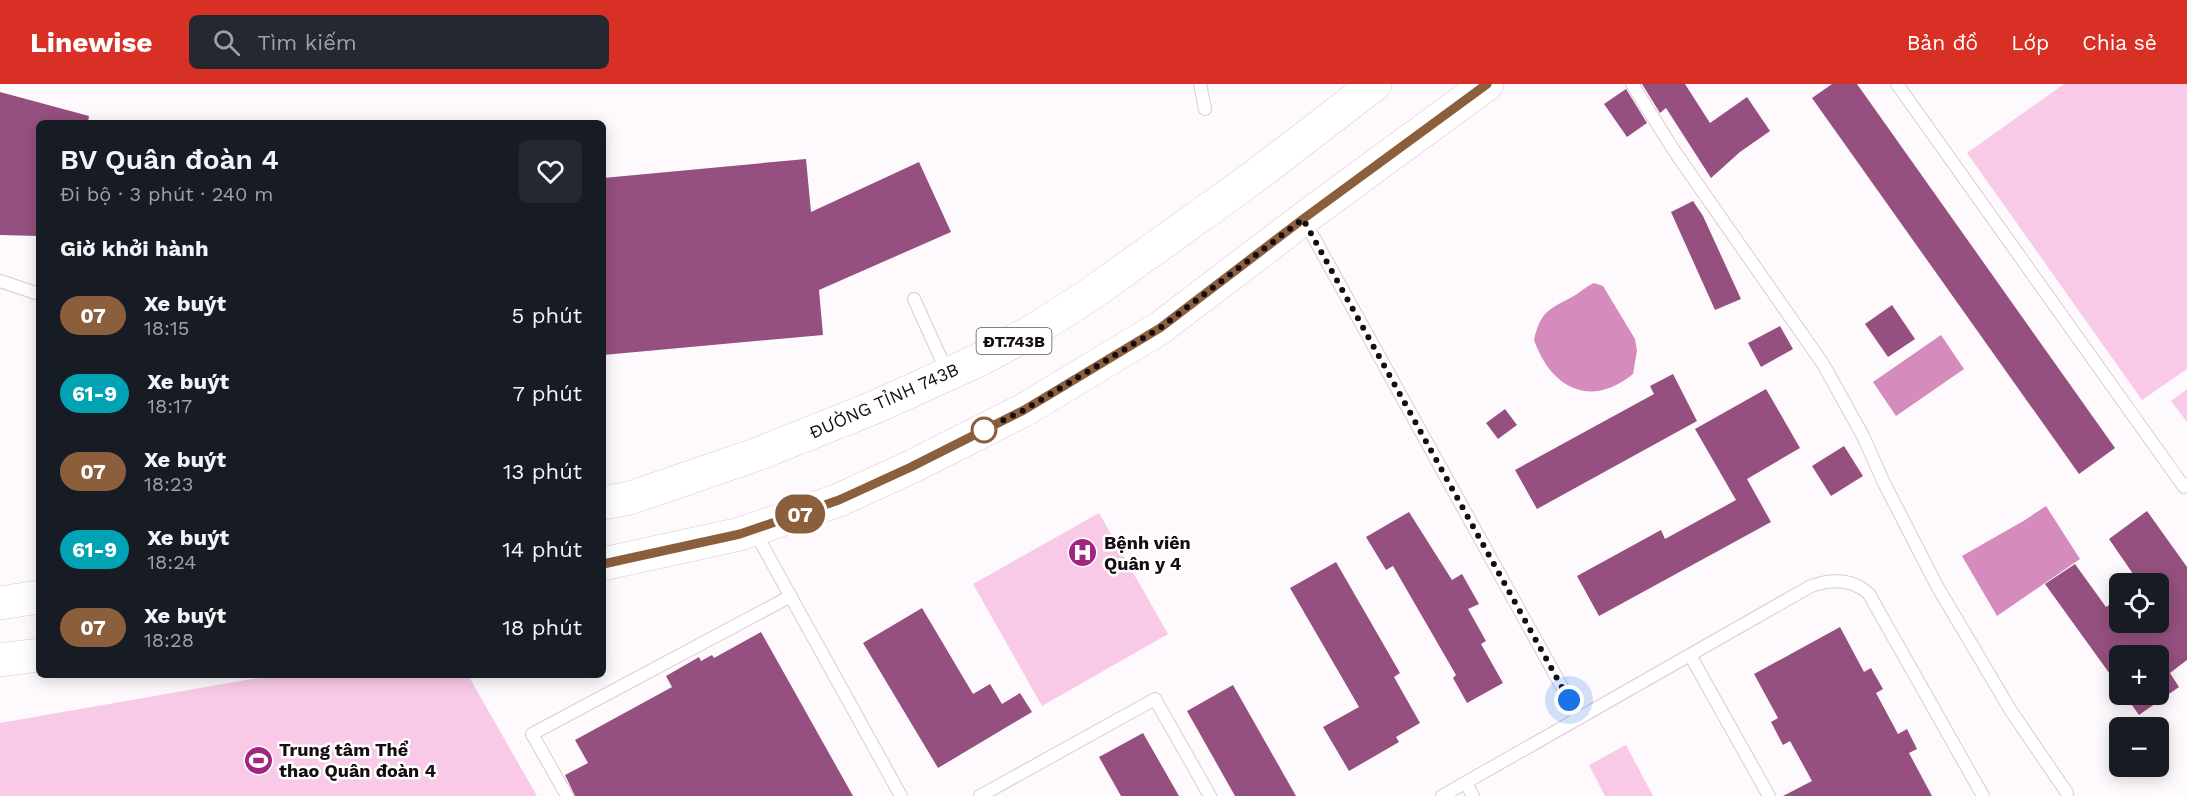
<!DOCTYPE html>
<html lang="vi">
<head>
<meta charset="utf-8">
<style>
	body { margin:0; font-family:"Work Sans",sans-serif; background:#242831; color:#f1f3f6; height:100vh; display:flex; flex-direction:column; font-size:22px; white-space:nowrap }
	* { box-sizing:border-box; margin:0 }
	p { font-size:20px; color:#9ea1a6 }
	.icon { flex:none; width:33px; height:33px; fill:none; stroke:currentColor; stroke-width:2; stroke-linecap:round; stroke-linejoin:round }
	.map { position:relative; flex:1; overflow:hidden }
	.panel { position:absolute; left:36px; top:36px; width:570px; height:558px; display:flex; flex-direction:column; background:#171b24; border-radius:9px; box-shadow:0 3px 15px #0003 }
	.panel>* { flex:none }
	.badge { padding:0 12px; border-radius:20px; font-size:21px; line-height:39px }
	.tools { position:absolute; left:2109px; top:489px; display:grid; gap:12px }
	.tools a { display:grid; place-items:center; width:60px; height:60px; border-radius:9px; background:#171b24; box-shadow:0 3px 15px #0003; font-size:30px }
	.you { position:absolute; width:30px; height:30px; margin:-15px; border:4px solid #fff; border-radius:50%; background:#1a73e8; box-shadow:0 0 0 9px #1a73e833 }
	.map>.badge { position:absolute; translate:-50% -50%; box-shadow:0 0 0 3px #fff }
	h2 { padding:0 24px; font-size:22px; line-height:54px }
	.round { display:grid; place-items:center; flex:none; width:63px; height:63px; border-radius:9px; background:#242831 }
	.head { display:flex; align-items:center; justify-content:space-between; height:102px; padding:0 24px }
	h1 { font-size:28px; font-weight:600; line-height:45px }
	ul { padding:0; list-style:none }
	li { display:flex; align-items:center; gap:18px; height:78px; padding:0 24px }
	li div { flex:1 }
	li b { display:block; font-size:22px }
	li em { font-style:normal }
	li .badge { min-width:66px; font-weight:700; text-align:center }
	header { display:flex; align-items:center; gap:36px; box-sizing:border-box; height:84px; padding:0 30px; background:#d93025; color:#fff }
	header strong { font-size:28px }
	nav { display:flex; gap:33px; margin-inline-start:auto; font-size:21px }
	.search { width:420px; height:54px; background:#242831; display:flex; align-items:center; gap:15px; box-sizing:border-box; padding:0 21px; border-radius:9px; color:#9ea1a6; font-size:22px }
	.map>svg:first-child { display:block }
</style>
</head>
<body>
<header>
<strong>Linewise</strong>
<div class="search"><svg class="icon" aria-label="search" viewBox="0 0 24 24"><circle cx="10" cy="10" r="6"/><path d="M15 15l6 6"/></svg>Tìm kiếm</div>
<nav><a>Bản đồ</a><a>Lớp</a><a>Chia sẻ</a></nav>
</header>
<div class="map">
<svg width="2187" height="712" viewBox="0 0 2187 712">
	<rect width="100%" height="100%" fill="#fef9fc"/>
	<g fill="#f8cae7">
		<path d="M2064,0h123v285l-45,31 -175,-247z"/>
		<path d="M2187,305v33l-16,-21z"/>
		<path d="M1099,429l69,121 -126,72 -69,-122z"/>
		<path d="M275,591h193l69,121h-537v-73z"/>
		<path d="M1626,661l27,51h-48l-16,-31z"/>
	</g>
	<g fill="#d58bbc">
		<path d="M1594,199l9,3 32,53 2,12 -4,23c-43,35 -82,14 -99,-34 7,-32 18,-31 43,-46 6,-4 10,-8 17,-11z"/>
		<path d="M1941,251l23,34 -68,47 -23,-34z"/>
		<path d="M2046,422l34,53 -83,57 -35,-60 63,-36z"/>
	</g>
	<g fill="#95507f">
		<path d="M1642,0h43l25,39 37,-26 23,34 -30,21 -29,26 -45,-70 -6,5z"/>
		<path d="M1832,0h25l258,364 -36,26 -267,-376z"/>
		<path d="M1626,5l21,34 -20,14 -23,-33z"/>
		<path d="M0,8l89,24 -1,7h-49v113l-39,-1z"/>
		<path d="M806,75l5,53 108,-50 32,70 -132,58 4,45 -220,20v-177z"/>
		<path d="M1693,117l10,15 38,83 -26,11 -44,-98z"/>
		<path d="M1892,221l23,34 -27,18 -23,-33z"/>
		<path d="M1780,242l13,23 -32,18 -13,-24z"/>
		<path d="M1673,290l24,47 -160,88 -22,-39 139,-76 -4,-8z"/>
		<path d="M1766,305l34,59 -53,31 24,43 -172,94 -22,-40 84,-46 4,9 71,-39 -41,-71z"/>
		<path d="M1505,325l12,16 -19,14 -12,-16z"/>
		<path d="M1844,362l19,30 -32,20 -19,-30z"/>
		<path d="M2147,427l40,56v93l-17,13 9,14 -40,28 -15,-21h34v-38h-38v32l-75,-104 30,-20 31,43 14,-9v24h38v-38h-18l-31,-45z"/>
		<path d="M1409,428l43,68 10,-6 17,30 -11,5 18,32 -5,3 22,39 -36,20 -14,-25 3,-3 -63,-109 -7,4 -20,-33z"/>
		<path d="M1336,478l64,111 -6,4 26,46 -24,14 3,5 -50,29 -26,-44 36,-20 -69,-119z"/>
		<path d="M922,524l51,86 17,-10 12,20 18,-11 12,19 -94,56 -75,-125z"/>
		<path d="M1840,543l24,45 7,-4 12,21 -7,4 22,41 9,-5 10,20 -8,4 23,43h-149l29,-15 -22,-40 -7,4 -12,-23 7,-4 -24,-44z"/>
		<path d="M761,548l92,164h-278l-10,-21 23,-12 -13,-23 97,-53 -6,-11 33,-19 2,4 11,-6 2,3z"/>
		<path d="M1233,601l63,111h-61l-48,-85z"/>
		<path d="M1143,649l36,63h-58l-22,-39z"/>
	</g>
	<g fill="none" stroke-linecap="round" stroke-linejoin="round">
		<defs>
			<g id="service">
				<path d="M1200,0l5,25"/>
				<path d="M1632,0l43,68 148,212 40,72 21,47 53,103 74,125 56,82"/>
				<path d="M1897,0l287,403 3,-3"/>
				<path d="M1304,136l275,498"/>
				<path d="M0,197l39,13"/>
				<path d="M914,215l33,73"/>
				<path d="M755,448l146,264"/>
				<path d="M1690,571l79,141"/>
				<path d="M1466,699l7,13"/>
				<path d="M567,712l-35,-62 259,-138"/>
				<path d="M980,712l175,-97 55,97"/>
				<path d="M1442,712l369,-210c20,-7 41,-8 58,8l114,202"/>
			</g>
			<g id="primary">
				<path d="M603,419l27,-5 125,-43 118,-47 106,-48 57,-31 52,-33 166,-119 121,-93"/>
				<path d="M603,480l137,-30 99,-34 72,-33 113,-57 136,-82 143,-109 184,-135"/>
				<path d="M0,519l39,-6"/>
				<path d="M0,576l39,-5"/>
			</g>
		</defs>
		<use href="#service" stroke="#dfc7d5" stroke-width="14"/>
		<use href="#primary" stroke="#dfc7d5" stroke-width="34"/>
		<use href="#service" stroke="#fff" stroke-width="12"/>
		<use href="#primary" stroke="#fff" stroke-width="33"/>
	</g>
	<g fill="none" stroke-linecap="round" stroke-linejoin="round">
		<defs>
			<path id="line" d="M603,480l137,-30 99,-34 72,-33 113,-57 136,-82 143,-109 184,-135"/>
		</defs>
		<use href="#line" stroke="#fff" stroke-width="14"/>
		<use href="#line" stroke="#8b5e3c" stroke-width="9"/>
		<path stroke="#150d12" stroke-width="6" stroke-dasharray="0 10.8" d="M984,346l40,-20 136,-82 143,-109 266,481"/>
	</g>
	<defs>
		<symbol id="hospital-disc" viewBox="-11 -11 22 22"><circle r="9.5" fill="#9f2780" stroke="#fff"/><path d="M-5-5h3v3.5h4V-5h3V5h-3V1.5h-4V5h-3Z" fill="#fff"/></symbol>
		<symbol id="stadium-disc" viewBox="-11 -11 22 22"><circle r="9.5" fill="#9f2780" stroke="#fff"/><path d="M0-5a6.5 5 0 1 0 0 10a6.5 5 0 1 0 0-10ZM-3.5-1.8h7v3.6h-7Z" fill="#fff"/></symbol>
	</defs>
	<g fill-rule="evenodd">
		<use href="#hospital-disc" x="1066" y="452" width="33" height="33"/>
		<use href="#stadium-disc" x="242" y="660" width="33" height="33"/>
	</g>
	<circle fill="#fff" stroke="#8b5e3c" stroke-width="3" cx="984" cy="346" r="12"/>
	<g text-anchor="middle" stroke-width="5" stroke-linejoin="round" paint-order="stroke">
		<rect fill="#fff" stroke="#5b5659" stroke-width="1.5" x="976.5" y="244" width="75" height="26" rx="4.5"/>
		<g font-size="16" font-weight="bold" fill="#150d12">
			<text x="1014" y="263">ĐT.743B</text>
		</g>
		<g font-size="18" fill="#150d12" stroke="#fff">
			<text transform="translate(884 317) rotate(-24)" y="6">ĐƯỜNG TỈNH 743B</text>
		</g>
		<g font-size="18" font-weight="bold" fill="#150d12" stroke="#fff" text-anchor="start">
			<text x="1104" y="465">Bệnh viên<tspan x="1104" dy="21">Quân y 4</tspan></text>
			<text x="279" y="672">Trung tâm Thể<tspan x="279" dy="21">thao Quân đoàn 4</tspan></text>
		</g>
	</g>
</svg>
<div class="tools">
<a><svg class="icon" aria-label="locate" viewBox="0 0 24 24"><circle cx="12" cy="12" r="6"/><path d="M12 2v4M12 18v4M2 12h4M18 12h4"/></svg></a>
<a>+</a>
<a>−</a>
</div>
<div class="you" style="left:1569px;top:616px"></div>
<b class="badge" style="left:800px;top:430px;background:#8b5e3c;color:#fff">07</b>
<section class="panel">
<div class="head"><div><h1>BV Quân đoàn 4</h1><p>Đi bộ · 3 phút · 240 m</p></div><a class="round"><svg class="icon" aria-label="heart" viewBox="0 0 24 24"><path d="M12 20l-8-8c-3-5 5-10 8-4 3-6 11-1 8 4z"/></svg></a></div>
<h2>Giờ khởi hành</h2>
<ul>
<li><span class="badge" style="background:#8b5e3c;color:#fff">07</span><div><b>Xe buýt</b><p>18:15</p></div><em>5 phút</em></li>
<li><span class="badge" style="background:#00a3b4;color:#fff">61-9</span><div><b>Xe buýt</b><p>18:17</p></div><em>7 phút</em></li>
<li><span class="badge" style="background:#8b5e3c;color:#fff">07</span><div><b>Xe buýt</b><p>18:23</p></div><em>13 phút</em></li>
<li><span class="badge" style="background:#00a3b4;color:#fff">61-9</span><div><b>Xe buýt</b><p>18:24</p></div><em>14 phút</em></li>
<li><span class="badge" style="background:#8b5e3c;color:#fff">07</span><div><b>Xe buýt</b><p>18:28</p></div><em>18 phút</em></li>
</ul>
</section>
</div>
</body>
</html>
